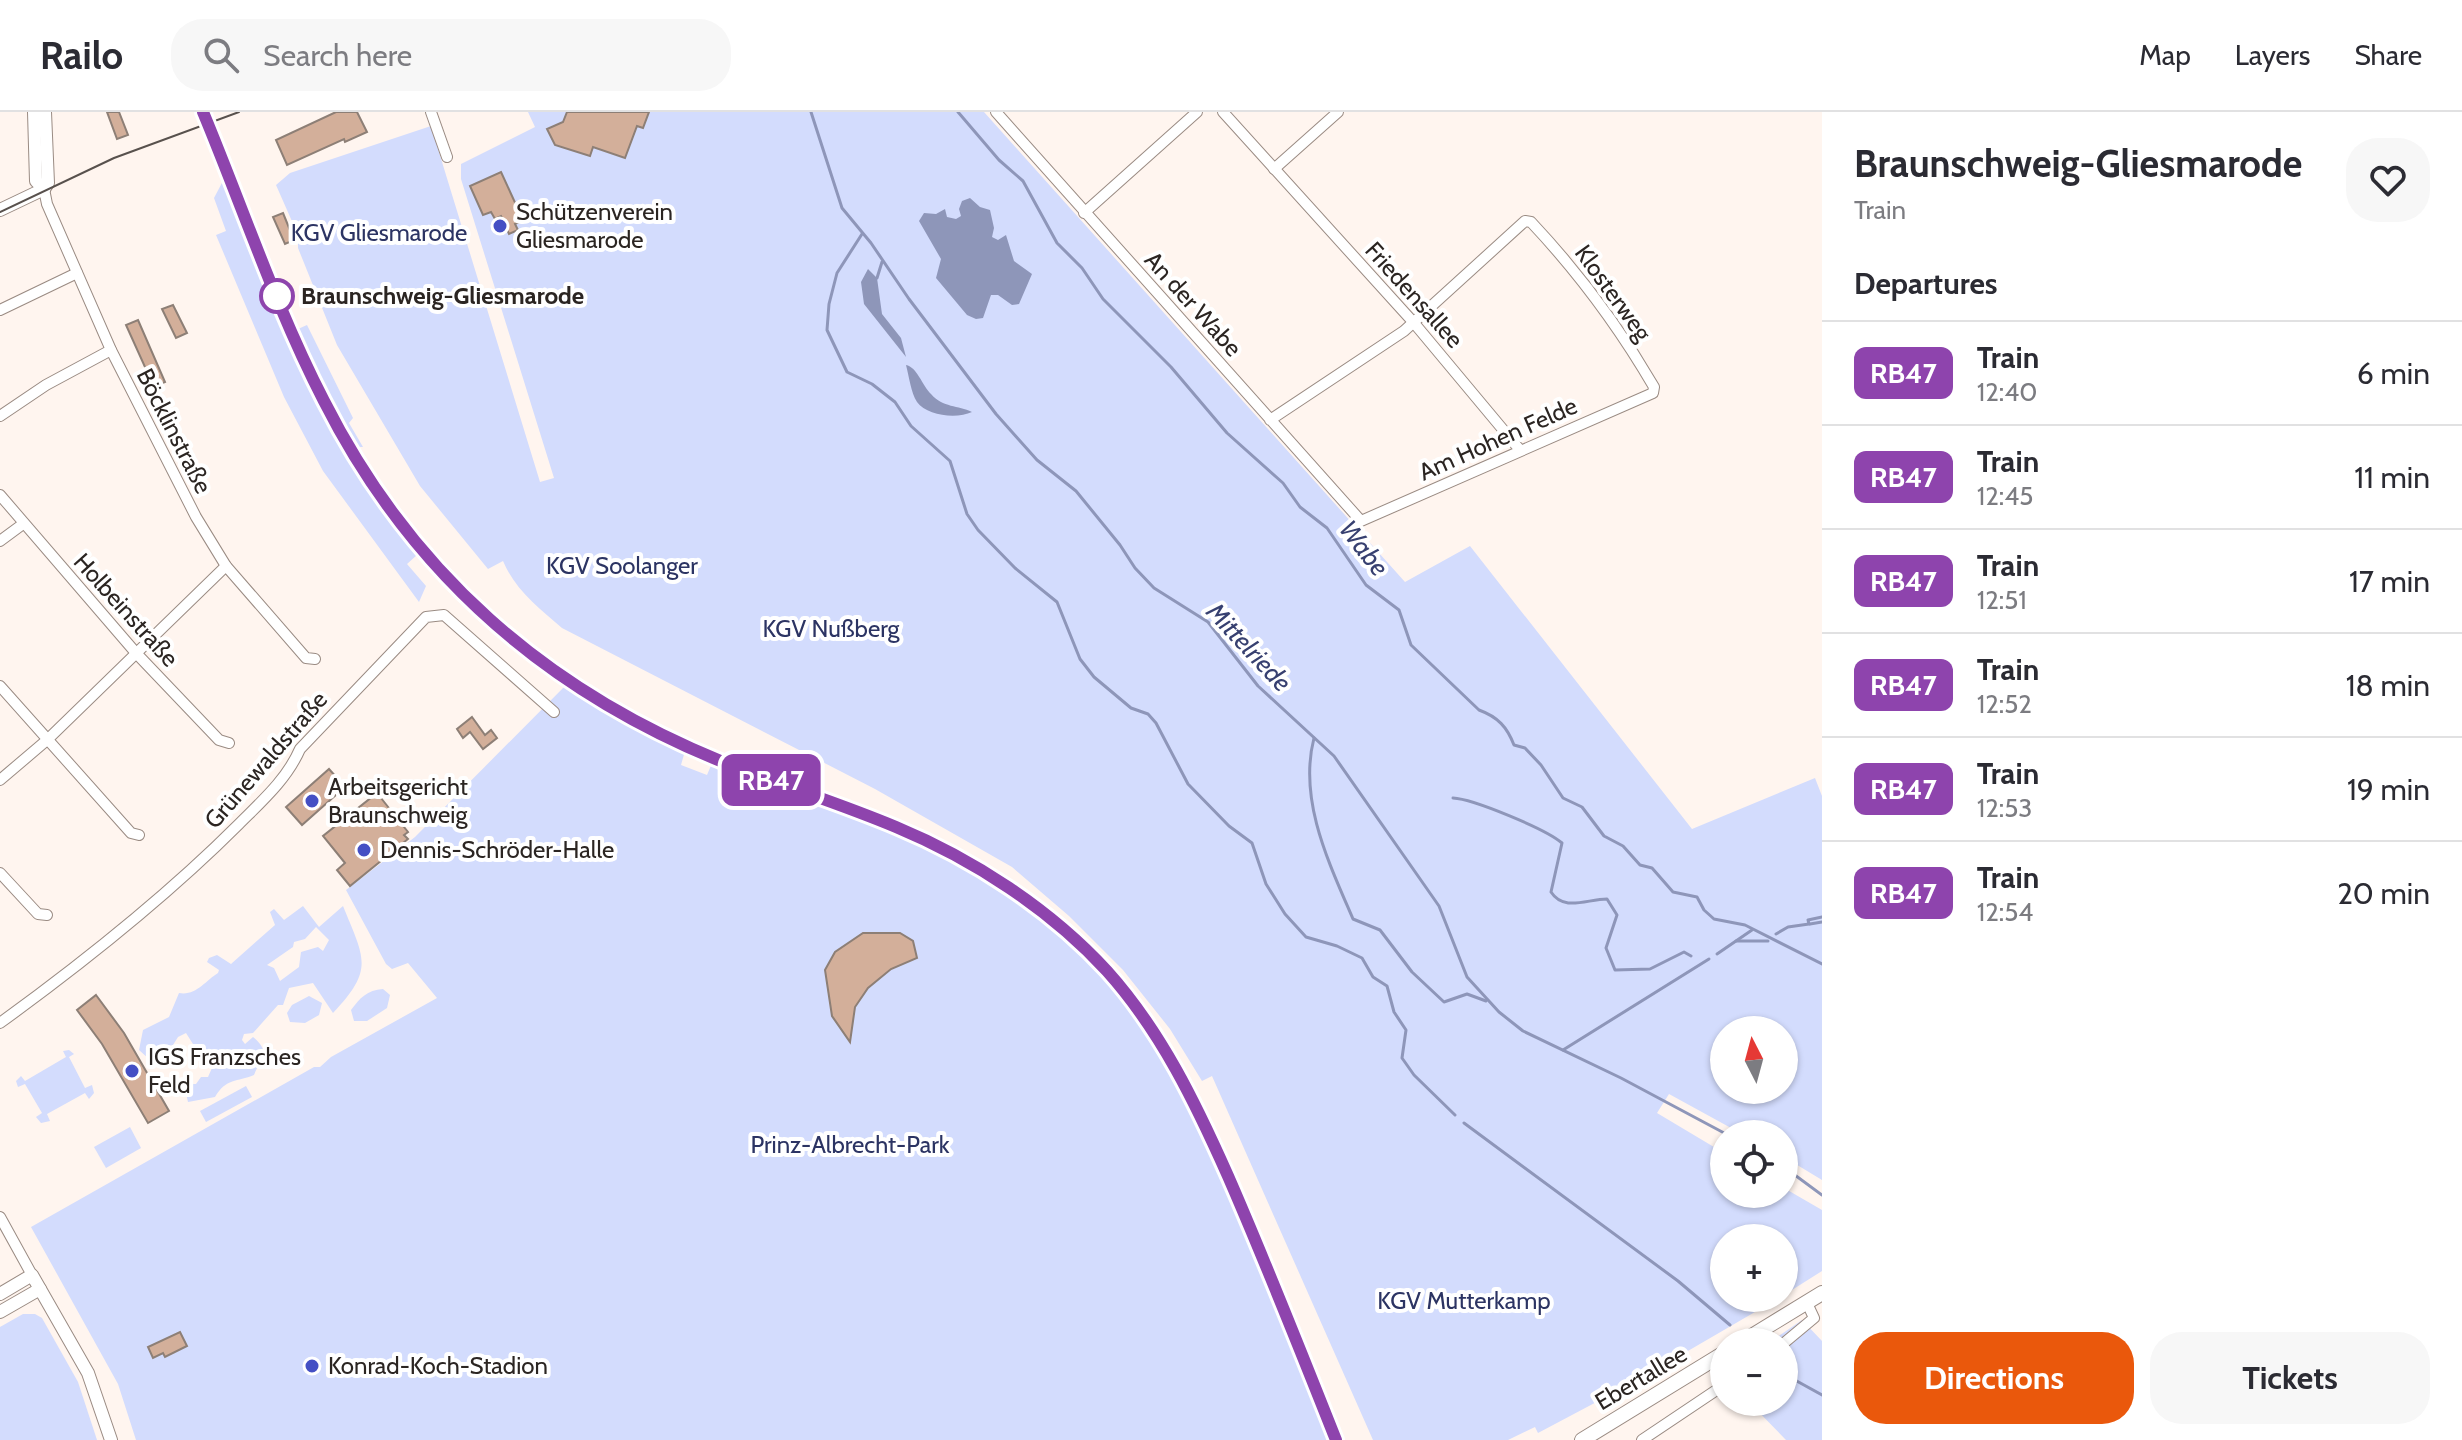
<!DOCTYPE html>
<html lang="en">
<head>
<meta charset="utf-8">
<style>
	body { margin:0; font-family:Cabin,sans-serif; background:#f7f7f7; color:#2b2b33; height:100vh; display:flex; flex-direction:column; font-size:30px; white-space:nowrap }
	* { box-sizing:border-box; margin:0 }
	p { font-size:26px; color:#7c7c81 }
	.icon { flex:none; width:44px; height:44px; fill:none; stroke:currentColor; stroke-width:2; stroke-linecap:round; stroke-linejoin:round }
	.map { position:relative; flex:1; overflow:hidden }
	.drawer { display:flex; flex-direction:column; background:#fff; width:640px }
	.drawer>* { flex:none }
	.badge { padding:0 16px; border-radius:12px; font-size:28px; line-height:52px }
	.needle { width:52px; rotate:354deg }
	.tools { position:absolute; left:1710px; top:904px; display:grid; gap:16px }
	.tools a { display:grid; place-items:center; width:88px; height:88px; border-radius:50%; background:#fff; box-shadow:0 2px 6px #0004; font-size:40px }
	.map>.badge { position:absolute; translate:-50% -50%; box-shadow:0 0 0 4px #fff }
	h2 { padding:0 32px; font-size:30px; line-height:72px }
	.round { display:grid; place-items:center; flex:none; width:84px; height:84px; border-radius:32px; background:#f7f7f7 }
	.headline { display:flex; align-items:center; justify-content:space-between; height:136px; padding:0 32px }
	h1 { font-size:38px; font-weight:800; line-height:60px }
	.primary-button { display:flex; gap:16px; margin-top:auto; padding:16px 32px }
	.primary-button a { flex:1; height:92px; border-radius:32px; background:#ea580c; color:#fff; font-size:32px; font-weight:800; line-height:92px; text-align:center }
	.primary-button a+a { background:#f7f7f7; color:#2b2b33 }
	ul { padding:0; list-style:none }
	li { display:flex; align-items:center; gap:24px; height:104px; padding:0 32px; border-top:2px solid #e1e1e2 }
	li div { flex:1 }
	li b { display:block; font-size:30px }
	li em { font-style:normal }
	li .badge { min-width:88px; font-weight:700; text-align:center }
	header { display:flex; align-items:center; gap:48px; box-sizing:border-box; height:112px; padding:0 40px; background:#fff; border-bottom:2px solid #e1e1e2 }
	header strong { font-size:38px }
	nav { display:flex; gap:44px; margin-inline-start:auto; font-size:28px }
	.search { width:560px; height:72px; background:#f7f7f7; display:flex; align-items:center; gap:20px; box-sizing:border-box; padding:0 28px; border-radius:32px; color:#7c7c81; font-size:30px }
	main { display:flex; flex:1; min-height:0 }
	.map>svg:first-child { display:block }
</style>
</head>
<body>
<header>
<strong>Railo</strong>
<div class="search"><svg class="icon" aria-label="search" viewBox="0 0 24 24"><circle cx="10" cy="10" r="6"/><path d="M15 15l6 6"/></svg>Search here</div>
<nav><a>Map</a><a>Layers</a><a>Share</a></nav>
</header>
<main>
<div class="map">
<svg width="1822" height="1328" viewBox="0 0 1822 1328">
	<rect width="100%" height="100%" fill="#fff5ef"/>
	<g fill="#d3dcfd" fill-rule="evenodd">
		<path d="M528,0h456l421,470 65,-36 222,283 123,-51 7,18v384l-38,-23v-23h-42l-73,-40 -12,19 67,40v41h60v-6l38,22v61l-38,24v-57h-60v60h55l-141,82 -100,53 -3,-6 -27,13h-135l-161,-364 -10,5 -32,-52 -47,-59 -54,-54 -57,-49 -137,-78 -313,-161c-23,-20 -47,-38 -59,-67l-15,8 -68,-83 -83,-141 -39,-97v-13l-22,-50 14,-12 141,-47 109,356 14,-4 -93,-299v-15l74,-37zM1724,918h60v60h-60z"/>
		<path d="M224,67c52,132 100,266 193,376l-10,9 19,22 -7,16 -96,-131 -39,-74 -68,-162 10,-4 -12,-33z"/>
		<path d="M307,213l46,93 -4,5 14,24h-8l-34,-65 -23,-53z"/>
		<path d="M565,574l49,30 71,35 -4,14 26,10 5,-12 222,86 79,47 61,47 31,32 24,29 35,52 33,60 66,149 67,175h-1194l-18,-56 -87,-157 283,-160h6l11,-10 106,-59 -29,-35 -16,6 -6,-5 -40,-74 69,-53z"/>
		<path d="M303,794l16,21 24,-21c21,52 32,63 -10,107l-20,-30 -24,5 -6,17h-5l-25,28 -9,1 -2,6 3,4 8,-7c20,17 7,22 1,38 -17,7 -28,3 -39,22l-27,5 -3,-13 5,-5h6l5,-7h7l4,-9 11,-1 8,-11 -2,-5 -8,4 -7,8h-9l-19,-30 -8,4 -5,8 -8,2 -1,6 -15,6 -10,-9 4,-20 26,-13 10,-24c17,3 26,-12 39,-20l1,-3 -12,-8 2,-4 8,-3 14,9 44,-39 -5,-13 4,-3 10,11zM316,815l13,13 -6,11 -5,-4 -17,5 -2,15 -19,14 -6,-13 -7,-3 26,-18 1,-5 11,-3z"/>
		<path d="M383,877l7,6 -3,13 -20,13h-13l-3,-11c9,-12 16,-20 32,-21z"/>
		<path d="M309,884l13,7 -3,12 -14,8 -15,-1 -3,-9 5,-8z"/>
		<path d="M69,938l5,4 -5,3 16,31 7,-3 2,8 -5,6 -4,-6 -38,21 3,7 -9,2 -5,-6 6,-4 -17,-29 -7,3 -2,-6 5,-5 4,5 41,-24 -3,-6z"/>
		<path d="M246,974l6,11 -46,25 -6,-11z"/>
		<path d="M130,1015l11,21 -35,20 -12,-21z"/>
		<path d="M23,1202h12l7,4 36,64 19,58h-97v-113z"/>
		<path d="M1802,1208l20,21v99h-36l-37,-38h35v-60h-14z"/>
	</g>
	<g fill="#8e96b9">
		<path d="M970,86l10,9 10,3 4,18 -2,9 6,3 8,-5 8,26 18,13 -13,30 -7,1 -14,-10h-7l-8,23 -7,1 -9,-4 -31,-37 5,-19 -22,-38 5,-8 12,1 9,-5 2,8 9,2 5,-3 -2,-7 3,-8z"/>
		<path d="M868,157l9,9 5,36 19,24 5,19 -42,-53 -3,-22z"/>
		<path d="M906,253c11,2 16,20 25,29 12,14 27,11 41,18 -15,7 -45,4 -55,-10 -6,-9 -8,-26 -11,-37z"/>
	</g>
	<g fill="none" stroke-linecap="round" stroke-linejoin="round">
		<g stroke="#8e96b9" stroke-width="3">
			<path d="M811,0l31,96 29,35 38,56 87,115 41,46 39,31 44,54 15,23 19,20 54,34 50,64 76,70 105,150 28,71 32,35 24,19 98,47 105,56"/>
			<path d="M958,0l41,48 24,21 34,62 25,25 21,31 68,68 56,66 56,50 17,24 27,21 39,57 33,25 12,35 68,65c19,7 28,17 35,35l11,3 16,17 22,33 19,9 22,29 19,10 17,19 12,3 21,24 24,5 7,13 10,9 31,6 77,39"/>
			<path d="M862,122l-25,39 -8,31 -2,26 20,42 25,12 23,18 16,24 39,35 17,53 11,16 37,38 42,34 23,57 14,18 37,31 17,6 8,9 32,61 41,42 23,17 14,41 19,30 21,23 31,9 25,12 11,19 14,9 7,26 12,18 -4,28 12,17 41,40"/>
			<path d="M877,166l5,-16"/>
			<path d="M1314,626c-16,62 15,125 39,181l27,11 32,42 32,30 23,-8 19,7"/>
			<path d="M1453,686c20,1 93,31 109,45l-11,49c13,20 36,7 56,7l10,16 -11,33 9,22 35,-1 34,-17 7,4"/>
			<path d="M1810,812l12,-2"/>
			<path d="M1776,822l12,-7 21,-3 -1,-4 14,-3"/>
			<path d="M1736,829h32"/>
			<path d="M1717,842l35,-24"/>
			<path d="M1563,938l146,-91"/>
			<path d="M1464,1011l214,158 52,44"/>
			<path d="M1784,1055l38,28"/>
			<path d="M1784,1262l38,21"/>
		</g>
	</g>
	<g fill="#d3af9a" stroke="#8d7f76" stroke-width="2">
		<path d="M107,0h12l9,23 -11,4z"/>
		<path d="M336,0h21l10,20 -22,10 -1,-3 -57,26 -11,-25z"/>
		<path d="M567,0h82l-6,16 -6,-2 -12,32 -32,-11 -3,9 -35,-11 -8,-16 16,-7z"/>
		<path d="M501,60l22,48 -8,4 3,6 -9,4 -8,-18 -6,3 -4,-7 -8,3 -13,-29z"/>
		<path d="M283,101l11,27 -9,4 -12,-27z"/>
		<path d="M173,193l14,28 -11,5 -14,-29z"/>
		<path d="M138,208l27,62 -11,5 -28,-62z"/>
		<path d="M472,605l13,18 6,-5 6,8 -14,11 -13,-17 -7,6 -6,-9z"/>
		<path d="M329,657l16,18 -43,38 -16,-18z"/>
		<path d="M377,681l31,39 -4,3 4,4 -58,47 -13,-16 8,-7 -22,-27z"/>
		<path d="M863,821h37l13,8 4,17 -26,11 -23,19 -13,19 -5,35 -18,-26 -7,-46 10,-18z"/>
		<path d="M96,883l28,38 45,78 -21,12 -46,-79 -25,-34z"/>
		<path d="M180,1220l7,14 -22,11 -2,-4 -10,5 -5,-11z"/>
	</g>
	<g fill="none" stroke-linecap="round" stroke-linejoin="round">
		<defs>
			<g id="minor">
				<path d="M431,0l16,45"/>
				<path d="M996,0l365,409 292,-128 1,-6c-35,-60 -75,-114 -123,-165l-6,-1 -121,110 -134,89"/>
				<path d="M1223,0l191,211 106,127"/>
				<path d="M1274,57l64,-57"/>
				<path d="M44,77l3,15 64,146 85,167 30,49 80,92 9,1"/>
				<path d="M1084,101l113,-101"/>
				<path d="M0,198l77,-37"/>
				<path d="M0,304l46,-31 65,-35"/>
				<path d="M0,383l136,158 83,87 10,3"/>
				<path d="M0,429l23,-17"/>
				<path d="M0,574l131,147 8,2"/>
				<path d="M0,668l47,-40 179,-174"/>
				<path d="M0,761l38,41 9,1"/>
				<path d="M0,911c84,-61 165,-125 239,-199 23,-23 48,-45 61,-75l126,-132 18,-2 110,97"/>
				<path d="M0,1105l32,58"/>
				<path d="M1784,1231l30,-25 -7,-15"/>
				<path d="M1642,1328l82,-55"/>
			</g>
			<g id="tertiary">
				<path d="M34,0l2,69 8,8"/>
				<path d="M44,77l4,-6 -3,-71"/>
				<path d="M0,98l44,-21"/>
				<path d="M0,1182l32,-19 56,98 23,67"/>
				<path d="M0,1200l40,-23"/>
			</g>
			<g id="secondary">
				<path d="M1742,1230l80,-49"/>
				<path d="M1582,1328l142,-87"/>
			</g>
		</defs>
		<use href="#minor" stroke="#9a8b83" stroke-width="12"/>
		<use href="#tertiary" stroke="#9a8b83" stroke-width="14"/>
		<use href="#secondary" stroke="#9a8b83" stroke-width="16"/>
		<use href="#minor" stroke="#fff" stroke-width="10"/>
		<use href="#tertiary" stroke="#fff" stroke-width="12"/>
		<use href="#secondary" stroke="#fff" stroke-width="14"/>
		<path stroke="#58514d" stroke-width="2" d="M0,100l114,-54 125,-46"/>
		<path stroke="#58514d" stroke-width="3" d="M203,0c39,96 74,196 121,289 81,161 215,285 382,354 130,53 271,89 375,190 72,70 114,158 154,248 36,81 68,164 101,247"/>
	</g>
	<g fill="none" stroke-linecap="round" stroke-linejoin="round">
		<defs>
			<path id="line" d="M203,0c40,96 73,196 121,289 87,172 221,289 399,361 57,23 116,41 173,65 77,32 154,82 211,144 54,60 89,133 121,205 38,87 73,176 108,264"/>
		</defs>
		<use href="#line" stroke="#fff" stroke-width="18"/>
		<use href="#line" stroke="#8e44ad" stroke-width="12"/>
	</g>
	<g fill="#444fc4" stroke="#fff" stroke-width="3">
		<circle cx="500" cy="114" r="8"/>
		<circle cx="312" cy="689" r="8"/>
		<circle cx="364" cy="738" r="8"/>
		<circle cx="132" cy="959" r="8"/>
		<circle cx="312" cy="1254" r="8"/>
	</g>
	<circle fill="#fff" stroke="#8e44ad" stroke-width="4" cx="277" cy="184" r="16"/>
	<g text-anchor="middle" stroke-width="8" stroke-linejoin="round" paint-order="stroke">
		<g font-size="24" fill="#2b2522" stroke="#fff" text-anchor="start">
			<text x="516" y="108">Schützenverein<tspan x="516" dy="28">Gliesmarode</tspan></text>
			<text x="328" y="683">Arbeitsgericht<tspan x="328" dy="28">Braunschweig</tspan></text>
			<text x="380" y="746">Dennis-Schröder-Halle</text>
			<text x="148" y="953">IGS Franzsches<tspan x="148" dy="28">Feld</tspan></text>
			<text x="328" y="1262">Konrad-Koch-Stadion</text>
		</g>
		<g font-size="24" fill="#2c3463" stroke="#fff">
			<text x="379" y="129">KGV Gliesmarode</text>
			<text x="622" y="462">KGV Soolanger</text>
			<text x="831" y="525">KGV Nußberg</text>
			<text x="850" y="1041">Prinz-Albrecht-Park</text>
			<text x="1464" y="1197">KGV Mutterkamp</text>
		</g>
		<g font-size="24" fill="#2b2522" stroke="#fff">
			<text transform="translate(1613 181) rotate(54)" y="8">Klosterweg</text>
			<text transform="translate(1414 183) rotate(48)" y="8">Friedensallee</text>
			<text transform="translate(1193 192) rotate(48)" y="8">An der Wabe</text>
			<text transform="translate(174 319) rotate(63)" y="8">Böcklinstraße</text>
			<text transform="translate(1498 327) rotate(-24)" y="8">Am Hohen Felde</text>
			<text transform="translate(126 498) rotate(48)" y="8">Holbeinstraße</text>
			<text transform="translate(266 648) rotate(-49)" y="8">Grünewaldstraße</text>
			<text transform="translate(1641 1266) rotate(-31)" y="8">Ebertallee</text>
		</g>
		<g font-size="24" font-weight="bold" fill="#2b2522" stroke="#fff" text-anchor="start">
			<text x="301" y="192">Braunschweig-Gliesmarode</text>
		</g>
		<g font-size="26" font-style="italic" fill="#374070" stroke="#fff">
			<text transform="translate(1364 436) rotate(52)" y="9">Wabe</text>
			<text transform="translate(1249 535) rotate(47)" y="9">Mittelriede</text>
		</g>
	</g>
</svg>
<div class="tools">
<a><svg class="needle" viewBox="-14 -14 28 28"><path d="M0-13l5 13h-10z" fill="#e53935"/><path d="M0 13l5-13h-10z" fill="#7c7c81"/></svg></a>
<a><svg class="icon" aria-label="locate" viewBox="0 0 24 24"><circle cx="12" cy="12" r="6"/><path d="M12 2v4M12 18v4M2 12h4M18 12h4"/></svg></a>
<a>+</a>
<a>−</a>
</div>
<b class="badge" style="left:771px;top:668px;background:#8e44ad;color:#fff">RB47</b>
</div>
<section class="drawer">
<div class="headline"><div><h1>Braunschweig-Gliesmarode</h1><p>Train</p></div><a class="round"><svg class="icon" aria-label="heart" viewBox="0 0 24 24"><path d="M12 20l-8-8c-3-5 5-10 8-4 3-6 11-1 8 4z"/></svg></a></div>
<h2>Departures</h2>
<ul>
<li><span class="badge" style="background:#8e44ad;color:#fff">RB47</span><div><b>Train</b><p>12:40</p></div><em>6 min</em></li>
<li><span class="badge" style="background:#8e44ad;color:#fff">RB47</span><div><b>Train</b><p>12:45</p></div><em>11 min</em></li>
<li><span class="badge" style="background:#8e44ad;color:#fff">RB47</span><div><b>Train</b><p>12:51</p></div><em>17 min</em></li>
<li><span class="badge" style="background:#8e44ad;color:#fff">RB47</span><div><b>Train</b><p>12:52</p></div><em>18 min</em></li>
<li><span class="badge" style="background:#8e44ad;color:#fff">RB47</span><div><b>Train</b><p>12:53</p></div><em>19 min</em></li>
<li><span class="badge" style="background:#8e44ad;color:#fff">RB47</span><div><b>Train</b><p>12:54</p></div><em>20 min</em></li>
</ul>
<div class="primary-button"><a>Directions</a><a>Tickets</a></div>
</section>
</main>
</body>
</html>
